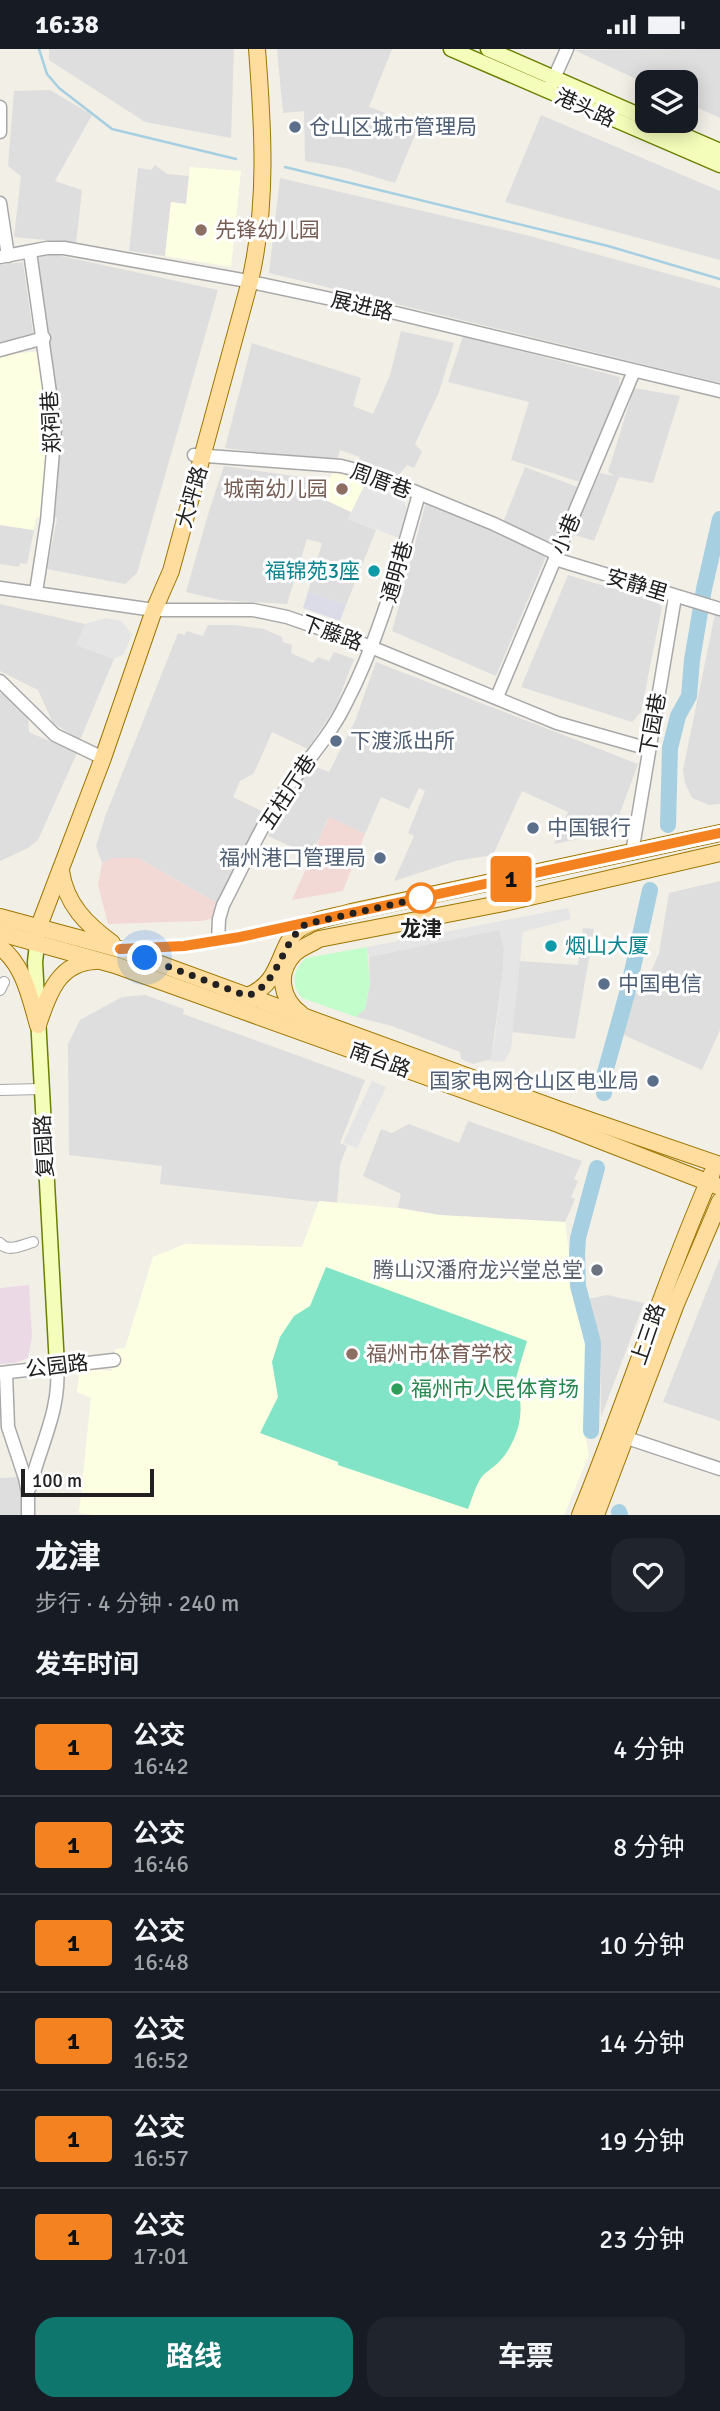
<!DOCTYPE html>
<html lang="zh">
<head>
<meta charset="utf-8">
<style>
	body { margin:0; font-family:Signika,"Noto Sans SC",sans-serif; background:#20242c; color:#f1f3f6; height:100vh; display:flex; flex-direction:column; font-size:26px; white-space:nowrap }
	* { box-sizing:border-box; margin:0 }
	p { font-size:23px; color:#9ea1a6 }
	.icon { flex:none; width:38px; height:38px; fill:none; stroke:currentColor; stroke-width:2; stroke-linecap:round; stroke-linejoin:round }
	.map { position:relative; height:1466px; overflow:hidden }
	.drawer { display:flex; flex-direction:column; background:#171b24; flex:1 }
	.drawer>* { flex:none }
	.badge { padding:0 14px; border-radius:5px; font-size:24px; line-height:46px }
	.buttons { position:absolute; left:635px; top:21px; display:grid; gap:14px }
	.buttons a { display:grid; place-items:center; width:63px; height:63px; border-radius:14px; background:#171b24; box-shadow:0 4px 18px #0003; font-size:35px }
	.scale { position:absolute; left:21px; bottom:18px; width:133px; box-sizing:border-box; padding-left:7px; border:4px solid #212121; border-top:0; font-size:19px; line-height:24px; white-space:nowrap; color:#212121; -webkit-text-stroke:5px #fff; paint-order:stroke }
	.you { position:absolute; width:35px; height:35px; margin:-18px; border:5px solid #fff; border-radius:50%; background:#1a73e8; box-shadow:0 0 0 10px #1a73e833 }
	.map>.badge { position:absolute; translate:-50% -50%; box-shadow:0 0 0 4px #fff }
	h2 { padding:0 35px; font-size:26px; line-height:63px }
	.round { display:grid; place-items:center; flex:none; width:74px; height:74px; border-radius:21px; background:#20242c }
	.overview { display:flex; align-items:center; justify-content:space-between; height:119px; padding:0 35px }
	h1 { font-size:33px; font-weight:700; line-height:52px }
	.cta { display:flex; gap:14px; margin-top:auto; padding:14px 35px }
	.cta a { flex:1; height:80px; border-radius:21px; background:#0f766e; color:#fff; font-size:28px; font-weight:700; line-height:80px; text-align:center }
	.cta a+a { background:#20242c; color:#f1f3f6 }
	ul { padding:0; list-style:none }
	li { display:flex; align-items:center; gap:21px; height:98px; padding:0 35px; border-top:2px solid #363941 }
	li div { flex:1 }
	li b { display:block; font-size:26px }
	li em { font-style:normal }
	li .badge { min-width:77px; font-weight:700; text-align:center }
	.status { display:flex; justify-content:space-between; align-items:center; height:49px; padding:0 35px; background:#171b24; direction:ltr }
	.status svg { height:19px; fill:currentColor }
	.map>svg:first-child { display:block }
</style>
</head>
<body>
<div class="status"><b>16:38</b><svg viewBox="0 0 49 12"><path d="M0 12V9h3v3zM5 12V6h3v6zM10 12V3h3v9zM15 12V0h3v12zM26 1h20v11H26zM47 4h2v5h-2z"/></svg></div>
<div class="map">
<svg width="720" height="1466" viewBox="0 0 720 1466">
	<rect width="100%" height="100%" fill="#f2efe7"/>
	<g fill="#dfdede">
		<path d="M49,0h185l-3,89 -86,-16 -96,-62z"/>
		<path d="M277,0h115l-23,58 50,18 -24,58 -50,-15 -40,-7 -1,-50 -21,2z"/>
		<path d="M720,0v69l-34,-16v-20h-38l-1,2 -73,-34z"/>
		<path d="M50,41l42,25 -37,66 27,9 -6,53 -62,-6 7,-61 -13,-10 6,-75z"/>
		<path d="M541,66l179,76v69l-215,-58z"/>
		<path d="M155,116l12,9 22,2 -3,28 -15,-2 -6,54 -36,-5 9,-83 13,2z"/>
		<path d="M280,129l246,57 194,53v95l-451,-110z"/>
		<path d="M52,205l166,36 -81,283 -12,11 -78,-15 10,-51 -7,-2 11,-90 -8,-37 -15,-133z"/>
		<path d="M23,213l10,71 -33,10v-78z"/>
		<path d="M401,282l53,12 -15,49 -24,52 7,8 -8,16 -7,-3 -9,11 -41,-13 3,-6 -20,-7 -4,12 -111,-14 27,-105 109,35 -8,28 20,8 17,-39z"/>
		<path d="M463,287l157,41 -2,19 -35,87 -72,-23 18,-58 -81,-20z"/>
		<path d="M634,339l46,8 -27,87 -34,-6 -25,64 -22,-7 28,-61 15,3 -7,-4z"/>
		<path d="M224,417l104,15 -10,15 33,16 -3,7 28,11 -30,75 -38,-13 14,-49 -15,-4 -20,65 -67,-4 -34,-8 23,-81z"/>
		<path d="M525,418l55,21 -27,61 -51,-24z"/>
		<path d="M426,453l66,23 55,29 -51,122 -104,-45z"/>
		<path d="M0,476l34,5 -7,34 -7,-1 -1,4 -19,-3z"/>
		<path d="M568,526l89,27 5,5 -21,105 -9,10 -111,-35z"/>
		<path d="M0,555l85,20 -8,21 37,14 -34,81 -27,-17 -15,-33 -38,-19z"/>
		<path d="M715,565l5,2v188l-11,1 -17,-7 -7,-15 -2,-13z"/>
		<path d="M208,576h26l30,4 18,8 1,5 9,3 -1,8 2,1 20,9 5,-6 11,4 5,-9 20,7 -18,47 -28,43 -36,-17 -18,41 -14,8 -7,16 33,16 -46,92 -82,-47h-25l-11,5 -6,-17 9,-29 73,-184 7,2 1,-4 17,5z"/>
		<path d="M376,613l262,102 -25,68 -59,12 14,-32 -46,-21 -29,64 -37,6 -62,20 20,-45 -6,-3 17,-42 -6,-3 -10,21 -28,-12 -16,37 -37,-16 -16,38 -44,-20 34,-66 7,-6 20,8 26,-51z"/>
		<path d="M0,644l24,12 4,7 1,20 48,21 -39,87 -10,8 -28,13z"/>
		<path d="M720,832v149l-18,40 -85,-38 11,-42 13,5 18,-42 10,-60z"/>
		<path d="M583,879l11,1 -19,110 -63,-7 7,-71 59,4z"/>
		<path d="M499,880l5,19 -1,23 -12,88 -18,5 -12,-5 -1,-7 -68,-26 -36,-9 9,-8 5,-25 -1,-27z"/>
		<path d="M145,946l39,14 -1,5 182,66 -25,63 7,3 -7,19 -3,39 -177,-20 2,-18 -93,-11 -1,-111 12,-24 42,-23z"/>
		<path d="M468,1072l114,40 -8,18 4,2 -7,16 4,2 -10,23 -126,-7 -41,-7 3,-14 -38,-18 18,-47 11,4 17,-9 50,19z"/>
		<path d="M720,1209v163l-57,-19z"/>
		<path d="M607,1246l37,8 -43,114 -1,-73 -12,-45z"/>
		<path d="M18,1428v6l3,1 2,31h-23v-37z"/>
	</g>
	<g fill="#f3d9d6">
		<path d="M329,768l36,17 -22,57 -51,9z"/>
		<path d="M113,809h25l82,47 -2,12 -16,4 -94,3 -10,-39 4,-22z"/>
	</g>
	<path fill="#ebd9e6" d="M29,1236l3,53 -4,20 -14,5 -14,1v-76z"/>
	<g fill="#fdffe3">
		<path d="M190,118l51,4 -10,96 -66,-11 6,-54 15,2z"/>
		<path d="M42,302l3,85 -2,83 -7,-2 -2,13 -34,-5v-170z"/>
		<path d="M334,422l32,11 -15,30 -34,-16z"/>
		<path d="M319,1152l79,7 41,7 126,7 8,63 16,60 -6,79 6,31 -25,60h-470l-15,-2 12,-115 -14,-6 3,-23 32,2 3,-22 10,-1 28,-91 32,-13 117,3z"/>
	</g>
	<path fill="#c4fdcc" d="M367,898l3,37 -5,25 -9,8 -54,-19c-12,-14 -9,-28 4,-40z"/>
	<path fill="#82e4c6" d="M326,1218l201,74 -12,40c12,27 4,60 -17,82 -5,5 -13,9 -17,15 -6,9 -9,21 -13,31l-130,-44v-3l-78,-29 18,-36 -6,-35 8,-25 14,-21 16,-10z"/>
	<g fill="#e5e5e5">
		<path d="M366,433l37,17 4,11 -8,28 -51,-19z"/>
		<path d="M106,569l15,3 11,13 -8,20 -10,5 -38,-14 9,-21z"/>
		<path d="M568,859l3,11 -48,13 -12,117 -7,13 -16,-1 3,-2 4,-22 8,-66 1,-23 -5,-18 -130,27 -2,-10z"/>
		<path d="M372,1032l14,6 -29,61 -14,-5z"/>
	</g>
	<path fill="#dcdbe8" d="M308,543l38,13 -6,16 -37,-13z"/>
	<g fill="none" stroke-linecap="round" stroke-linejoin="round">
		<g stroke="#a6cfe1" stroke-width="2.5">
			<path d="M39,0l8,25 12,14 53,41 124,30"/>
			<path d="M285,118l323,79 112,33"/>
		</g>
		<g stroke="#a6cfe1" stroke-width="16">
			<path d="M668,776l2,-77 8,-32 11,-20 3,-36 12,-71 16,-70"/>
			<path d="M604,1044v-17l24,-86 22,-100"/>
			<path d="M591,1382l2,-88 -15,-57 -1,-31 1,-17 19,-70"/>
			<path d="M619,1463l1,3"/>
		</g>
		<defs>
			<g id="minor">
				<path d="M0,941l4,-8"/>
				<path d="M0,1041l41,-1"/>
				<path d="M0,1194c8,10 22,2 33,-1"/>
			</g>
			<g id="tertiary">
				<path d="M551,36l16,-36"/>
				<path d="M0,58v25"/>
				<path d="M0,154l8,53"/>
				<path d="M30,203l25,176 -8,93 -11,71"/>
				<path d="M0,208l47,-9h17l178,32 141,30 337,81"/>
				<path d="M0,301l44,-12"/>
				<path d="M194,406l147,11 31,8 122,50 63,30"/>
				<path d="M555,510l165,50"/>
				<path d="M0,539l154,22h99l34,7 69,24 201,82 92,26"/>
				<path d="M0,632l55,54 48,23"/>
				<path d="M497,648l137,-326"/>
				<path d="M632,804l43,-256"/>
				<path d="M218,892l1,-22 4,-14c18,-34 34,-71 55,-104 21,-32 50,-61 67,-96 35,-67 53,-138 74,-211"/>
				<path d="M0,1324l114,-13"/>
				<path d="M6,1324l2,54 17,51 3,15v22"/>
				<path d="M627,1389l93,31"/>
				<path d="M30,1438c10,-41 31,-78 27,-121"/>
			</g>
			<g id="secondary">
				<path d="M451,0l269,116"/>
				<path d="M488,0l160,70"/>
				<path d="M651,72l69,30"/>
				<path d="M38,886l-3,27 22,404"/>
			</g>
			<g id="primary">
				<path d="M61,822c5,33 25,53 51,72"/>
				<path d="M0,868l119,32 441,161 160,55"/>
				<path d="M39,877l64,-168 51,-148 17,-39 79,-290c18,-77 13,-154 7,-232"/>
				<path d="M0,884l115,32 443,159 162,63"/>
				<path d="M0,898c24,18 30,51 38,78"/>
				<path d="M247,947c36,-13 30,-49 52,-67 14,-10 36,-12 52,-17l369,-79"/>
				<path d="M301,965c-20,-15 -25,-41 -7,-60 7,-7 17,-10 25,-15l185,-36 216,-50"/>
				<path d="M38,976c10,-30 20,-63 58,-64"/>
				<path d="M580,1466c46,-113 83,-230 132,-342"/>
				<path d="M596,1466l80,-211 44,-103"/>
			</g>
		</defs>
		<use href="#minor" stroke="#a8a8a8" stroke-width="12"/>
		<use href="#tertiary" stroke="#a8a8a8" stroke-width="15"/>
		<use href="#secondary" stroke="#698000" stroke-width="17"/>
		<use href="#primary" stroke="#9e7600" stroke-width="18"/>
		<use href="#minor" stroke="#fff" stroke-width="10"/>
		<use href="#tertiary" stroke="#fff" stroke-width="12"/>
		<use href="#secondary" stroke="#f5fdba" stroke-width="14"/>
		<use href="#primary" stroke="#ffdd9f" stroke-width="16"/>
	</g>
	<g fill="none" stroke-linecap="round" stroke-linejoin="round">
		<defs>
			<path id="line" d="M120,900l64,-3 56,-9 480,-104"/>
		</defs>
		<use href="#line" stroke="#fff" stroke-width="16"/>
		<use href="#line" stroke="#f58220" stroke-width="10"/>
		<path stroke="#212121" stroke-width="7" stroke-dasharray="0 12.6" d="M145,909l102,38c33,-12 33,-53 59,-72l115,-26"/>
	</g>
	<g fill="#5c6f8a" stroke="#fff" stroke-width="2.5">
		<circle cx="295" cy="78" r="7"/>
		<circle cx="336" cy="692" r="7"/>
		<circle cx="533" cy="779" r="7"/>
		<circle cx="380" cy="809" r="7"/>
		<circle cx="604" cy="935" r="7"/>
		<circle cx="653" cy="1032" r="7"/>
	</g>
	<g fill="#8d6e63" stroke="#fff" stroke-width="2.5">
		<circle cx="201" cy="181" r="7"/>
		<circle cx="342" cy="440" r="7"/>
		<circle cx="352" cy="1305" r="7"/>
	</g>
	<g fill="#0f9aa8" stroke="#fff" stroke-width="2.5">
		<circle cx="374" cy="522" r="7"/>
		<circle cx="551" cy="897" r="7"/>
	</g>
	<circle fill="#fff" stroke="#f58220" stroke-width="3.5" cx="421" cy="849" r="14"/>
	<circle fill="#6b7280" stroke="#fff" stroke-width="2.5" cx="597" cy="1221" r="7"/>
	<circle fill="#2e9e5b" stroke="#fff" stroke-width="2.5" cx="397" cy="1340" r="7"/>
	<g text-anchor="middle" stroke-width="6" stroke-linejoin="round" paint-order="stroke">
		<g font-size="21" fill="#212121" stroke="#fff">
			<text transform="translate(585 59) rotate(24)" y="7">港头路</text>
			<text transform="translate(362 257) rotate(13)" y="7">展进路</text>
			<text transform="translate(51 373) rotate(-93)" y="7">郑祠巷</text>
			<text transform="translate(381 432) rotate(20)" y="7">周厝巷</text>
			<text transform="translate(192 448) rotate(-74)" y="7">大坪路</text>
			<text transform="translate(566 485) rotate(-67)" y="7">小巷</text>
			<text transform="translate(397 523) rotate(-74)" y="7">通明巷</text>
			<text transform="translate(637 536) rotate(17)" y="7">安静里</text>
			<text transform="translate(332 584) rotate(20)" y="7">下藤路</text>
			<text transform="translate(653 675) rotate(-80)" y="7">下园巷</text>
			<text transform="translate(288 743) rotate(-57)" y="7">五柱厅巷</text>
			<text transform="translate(380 1011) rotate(20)" y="7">南台路</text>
			<text transform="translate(44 1097) rotate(-93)" y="7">复园路</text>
			<text transform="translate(648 1285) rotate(-71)" y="7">上三路</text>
			<text transform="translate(57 1317) rotate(-7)" y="7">公园路</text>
		</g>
		<g font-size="21" fill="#4e5e75" stroke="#fff" text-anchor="start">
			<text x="309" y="85">仓山区城市管理局</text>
			<text x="350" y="699">下渡派出所</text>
			<text x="547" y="786">中国银行</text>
			<text x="366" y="816" text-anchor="end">福州港口管理局</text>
			<text x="618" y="942">中国电信</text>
			<text x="639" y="1039" text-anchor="end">国家电网仓山区电业局</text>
		</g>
		<g font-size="21" fill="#785e54" stroke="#fff" text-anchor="start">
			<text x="215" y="188">先锋幼儿园</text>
			<text x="328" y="447" text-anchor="end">城南幼儿园</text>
			<text x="366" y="1312">福州市体育学校</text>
		</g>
		<g font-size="21" fill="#0d838f" stroke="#fff" text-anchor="end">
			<text x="360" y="529">福锦苑3座</text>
			<text x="565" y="904" text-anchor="start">烟山大厦</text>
		</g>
		<g font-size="21" font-weight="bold" fill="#212121" stroke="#fff">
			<text x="421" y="887">龙津</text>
		</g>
		<g font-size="21" fill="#5b616d" stroke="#fff" text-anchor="end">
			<text x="583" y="1228">腾山汉潘府龙兴堂总堂</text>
		</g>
		<g font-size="21" fill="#27864d" stroke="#fff" text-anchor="start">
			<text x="411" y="1347">福州市人民体育场</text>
		</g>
	</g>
</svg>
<div class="buttons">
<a><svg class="icon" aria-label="layers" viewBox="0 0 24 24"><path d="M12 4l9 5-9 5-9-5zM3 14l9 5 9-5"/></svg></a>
</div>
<div class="scale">100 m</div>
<div class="you" style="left:145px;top:909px"></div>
<b class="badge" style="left:511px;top:830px;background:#f58220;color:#111">1</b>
</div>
<section class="drawer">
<div class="overview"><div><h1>龙津</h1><p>步行 · 4 分钟 · 240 m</p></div><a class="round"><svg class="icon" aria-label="heart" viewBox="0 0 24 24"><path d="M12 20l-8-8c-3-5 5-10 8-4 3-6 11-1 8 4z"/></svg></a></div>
<h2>发车时间</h2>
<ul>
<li><span class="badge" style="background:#f58220;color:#111">1</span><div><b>公交</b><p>16:42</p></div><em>4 分钟</em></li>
<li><span class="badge" style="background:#f58220;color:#111">1</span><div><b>公交</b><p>16:46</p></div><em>8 分钟</em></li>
<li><span class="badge" style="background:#f58220;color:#111">1</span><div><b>公交</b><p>16:48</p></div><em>10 分钟</em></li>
<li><span class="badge" style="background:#f58220;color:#111">1</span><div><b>公交</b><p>16:52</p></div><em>14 分钟</em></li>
<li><span class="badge" style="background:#f58220;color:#111">1</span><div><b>公交</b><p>16:57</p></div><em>19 分钟</em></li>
<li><span class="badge" style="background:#f58220;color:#111">1</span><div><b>公交</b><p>17:01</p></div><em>23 分钟</em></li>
</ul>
<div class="cta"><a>路线</a><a>车票</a></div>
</section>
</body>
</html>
